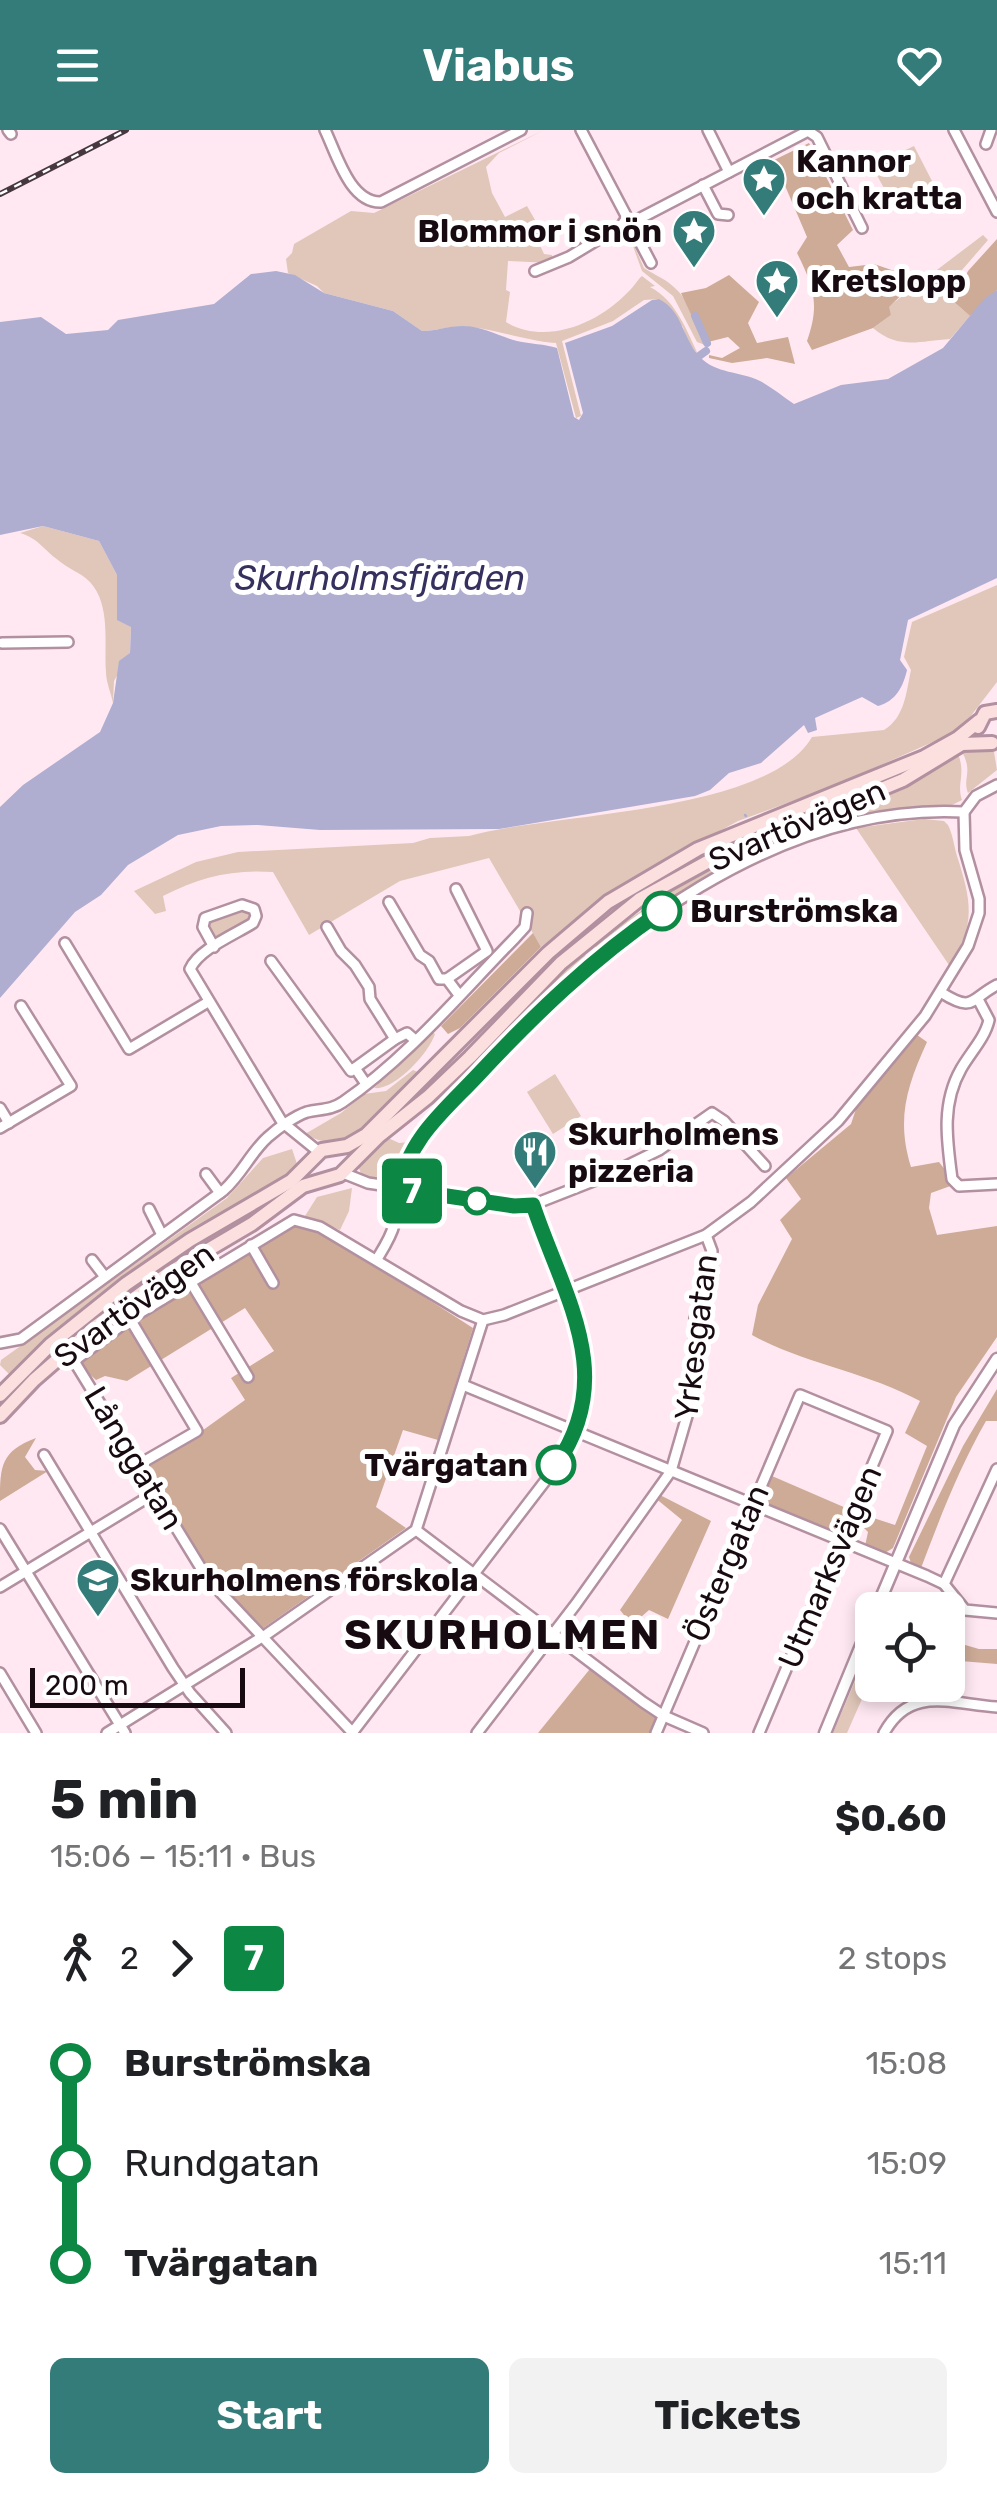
<!DOCTYPE html>
<html lang="en">
<head>
<meta charset="utf-8">
<style>
	body { margin:0; font-family:Rubik,sans-serif; background:#f2f2f2; color:#202124; height:100vh; display:flex; flex-direction:column; font-size:38px; white-space:nowrap }
	* { box-sizing:border-box; margin:0 }
	p { font-size:32px; color:#757577 }
	.icon { flex:none; width:55px; height:55px; fill:none; stroke:currentColor; stroke-width:2; stroke-linecap:round; stroke-linejoin:round }
	.map { position:relative; height:1603px; overflow:hidden }
	.details { display:flex; flex-direction:column; background:#fff; flex:1 }
	.details>* { flex:none }
	.badge { padding:0 20px; border-radius:8px; font-size:35px; line-height:65px }
	.fabs { position:absolute; left:855px; top:1462px; display:grid; gap:20px }
	.fabs a { display:grid; place-items:center; width:110px; height:110px; border-radius:15px; background:#fff; box-shadow:0 5px 15px #0003; font-size:50px }
	.scale { position:absolute; left:30px; bottom:25px; width:215px; box-sizing:border-box; padding-left:10px; border:5px solid #170b11; border-top:0; font-size:28px; line-height:35px; white-space:nowrap; color:#170b11; -webkit-text-stroke:8px #fff; paint-order:stroke }
	.map>.badge { position:absolute; translate:-50% -50%; box-shadow:0 0 0 5px #fff }
	.legs { display:flex; align-items:center; gap:15px; height:110px; padding:0 50px; font-size:32px }
	.legs p { margin-inline-start:auto }
	.headline { display:flex; align-items:center; justify-content:space-between; height:170px; padding:0 50px }
	h1 { font-size:55px; font-weight:700; line-height:75px }
	.primary-button { display:flex; gap:20px; margin-top:auto; padding:20px 50px }
	.primary-button a { flex:1; height:115px; border-radius:15px; background:#347c79; color:#fff; font-size:40px; font-weight:700; line-height:115px; text-align:center }
	.primary-button a+a { background:#f2f2f2; color:#202124 }
	ul { padding:0 50px; list-style:none }
	li { display:flex; align-items:center; gap:35px; height:100px; font-size:38px }
	li i { display:grid; place-items:center; width:15px; height:100%; margin:0 12px; background:currentColor }
	li i::after { content:''; width:25px; height:25px; margin:-12px; border:8px solid; border-radius:50%; background:#fff }
	li p { margin-inline-start:auto }
	li:first-child i { background:linear-gradient(#0000 50%,currentColor 0) }
	li:last-child i { background:linear-gradient(currentColor 50%,#0000 0) }
	header { display:flex; justify-content:space-between; align-items:center; height:130px; padding:0 50px; background:#347c79; color:#fff; font-size:45px; font-weight:700 }
	.map>svg:first-child { display:block }
</style>
</head>
<body>
<header><svg class="icon" aria-label="menu" viewBox="0 0 24 24"><path d="M4 6h16M4 12h16M4 18h16"/></svg>Viabus<svg class="icon" aria-label="heart" viewBox="0 0 24 24"><path d="M12 20l-8-8c-3-5 5-10 8-4 3-6 11-1 8 4z"/></svg></header>
<div class="map">
<svg width="997" height="1603" viewBox="0 0 997 1603">
	<rect width="100%" height="100%" fill="#ffe8f2"/>
	<g fill="#e0c7b9">
		<path d="M544,0l-45,23 -13,14 6,26 13,24 22,-11 11,19 11,-2 4,6 -16,10 7,15 8,1 1,8 -45,-2 -2,29 4,2 -4,30c40,24 93,1 122,-30 6,-5 10,-13 14,-16l13,10 -5,1c27,14 37,45 49,69l-12,-16 -4,-13 -24,-28 -15,1 -31,21 -51,20 19,75 -5,2 -20,-75c-30,-2 -57,-13 -86,-16 -17,-3 -32,4 -48,4l-29,-20 -69,-18 -7,-7 -29,-13 -2,-14 6,-6 2,-9 57,-33 23,2z"/>
		<path d="M914,16l19,37 -41,20 -20,-37z"/>
		<path d="M628,102l16,36c12,8 23,11 34,23 14,14 14,38 30,51l-3,3 -8,-3 -24,-46 -31,-25z"/>
		<path d="M983,105l5,5 -39,45 4,16 17,15 -20,23c-31,2 -51,11 -77,-11l18,-13 -3,-8z"/>
		<path d="M43,396l56,15 18,34v44l14,7 -1,27 -16,28 -1,22c-2,-10 -7,-21 -7,-31 -2,-29 5,-67 -16,-90 -10,-10 -22,-13 -32,-22 -14,-10 -20,-22 -38,-27z"/>
		<path d="M997,455v97l-37,48 -129,57 -93,34 -105,57 -92,69 -52,-89 -89,23 -91,54 -36,-63c-40,-3 -74,5 -110,24l3,15 -11,3 -21,-23 62,-29 42,-10 175,-9 17,-5 39,-2c82,-23 298,-22 343,-99l72,-7c21,-13 22,-37 27,-60l-7,-13 8,-35z"/>
		<path d="M982,615l12,7 3,18 -29,23c-6,-15 6,-21 -7,-43z"/>
		<path d="M957,622c10,21 -1,31 5,48l-10,5 -51,3 -51,10 -64,24 -134,65 -3,7 -49,36 -7,-5c45,-34 91,-63 143,-88 77,-36 149,-55 221,-105z"/>
		<path d="M924,689l20,2 4,4c5,10 6,21 9,31 14,44 20,69 -8,109l-93,-137z"/>
		<path d="M247,775l9,14 -42,29 -11,-28z"/>
		<path d="M583,823l6,6 -125,124 -6,-3z"/>
		<path d="M432,902l3,2c-6,19 -41,57 -61,54z"/>
		<path d="M413,940l7,3c-32,30 -66,90 -115,61l36,-21 23,-19 22,-3z"/>
		<path d="M555,944l26,42 -28,18 -26,-42z"/>
		<path d="M386,1007l13,6 9,-1c-9,29 -14,49 -46,34l-4,-10z"/>
		<path d="M292,1019l7,21 -190,120 -98,86 -11,-11 1,-5 226,-162 36,-40z"/>
		<path d="M304,1045l3,5c-52,37 -110,66 -163,102 -44,31 -84,67 -123,104l-3,-3c86,-83 185,-145 286,-208z"/>
		<path d="M352,1058l-3,23 -9,19 -35,-14 12,-19z"/>
		<path d="M872,1511v35l-25,57h-14z"/>
	</g>
	<g fill="#cdab97">
		<path d="M809,13l44,87 -16,15 12,22 25,-3 44,15 -29,28 2,8 -18,13 -61,22 -5,-9c13,-36 7,-54 -10,-88l10,-16 -33,-77z"/>
		<path d="M997,109v51l-27,26 -17,-15 15,-30z"/>
		<path d="M729,145l30,27 -11,21 9,20 31,-6 7,27 -28,-6 -35,5 -23,-5v-3l13,3 18,-10 -12,-11 -20,5 -7,-6 -20,-43 25,-5z"/>
		<path d="M533,803l8,14 -81,81 -12,6 -7,-8z"/>
		<path d="M913,902l14,10c-20,44 -31,77 -16,125l28,-5 17,22 -25,9 -2,15 8,27 60,-9v111l-41,60 -63,151 -8,5 -20,-7 3,-14 -12,-12 2,-7 37,12 32,-79 -22,-13 15,-32c-53,-29 -115,-37 -168,-66l6,-30 34,-66 -12,-19 21,-21 -15,-21 65,-54 5,-15z"/>
		<path d="M295,1093l31,11 147,94 -35,112 -35,-10 -27,77 30,21 -147,103 -46,-55 -69,-111 55,-32 46,-33 -14,-22 43,-27 -29,-43 -118,73 -22,-5 -9,4 -21,-19 54,-37z"/>
		<path d="M997,1259v32h-11c-27,47 -46,97 -65,147l-10,-5 -2,-6 54,-111z"/>
		<path d="M36,1308l-11,19 10,13 13,1 -48,30c0,-35 1,-50 36,-63z"/>
		<path d="M772,1346l74,32 -11,24 -74,-30z"/>
		<path d="M656,1363l55,28 -43,98 -19,-9 -17,15 -12,-15 62,-90 -28,-23z"/>
		<path d="M948,1510l31,9h18v15l-49,-4z"/>
		<path d="M594,1534l69,51 -7,18h-118z"/>
	</g>
	<path fill="#afaed0" d="M276,141l19,4 29,18 69,18 29,20c14,0 26,-5 40,-5 21,0 36,10 55,15 13,3 28,3 40,7l17,69 5,3 4,-7 -18,-70 47,-17 40,-26 7,-1c24,12 23,39 41,58 16,17 40,14 60,24 11,6 22,15 34,23l47,-19 47,-6 55,-31 41,-49 13,-9v288l-89,42 -8,40 7,10c-4,17 -11,31 -29,36l-16,-9 -47,21 2,12 -9,3 -4,-8 -43,38 -32,10 -19,17 -15,6 -196,33 -179,1 -62,-5 -37,1 -43,9 -50,30 -27,30 -26,17 -75,86v-191l23,-22 77,-53 13,-29 6,-42 11,-8 1,-26 -14,-7v-45l-18,-34 -56,-15 -43,9v-213l41,-5 25,17 42,-4 10,-10 96,-16 37,-30z"/>
	<g fill="none" stroke-linecap="round" stroke-linejoin="round">
		<g stroke="#afaed0" stroke-width="2.5">
			<path d="M745,685l1,1"/>
			<path d="M753,720v1"/>
		</g>
		<g stroke="#afaed0" stroke-width="8">
			<path d="M695,186l12,27"/>
			<path d="M699,226l7,-5"/>
		</g>
		<defs>
			<g id="minor">
				<path d="M8,0l3,4"/>
				<path d="M325,0c12,25 25,73 56,72l140,-72"/>
				<path d="M581,0l70,133"/>
				<path d="M708,0l21,42"/>
				<path d="M954,0l43,82"/>
				<path d="M808,1l9,6 45,91"/>
				<path d="M986,14l5,-14"/>
				<path d="M703,55l15,29 10,1"/>
				<path d="M626,89l9,2 173,-90"/>
				<path d="M535,141l34,-14 53,-32 4,-6"/>
				<path d="M2,513l66,-1"/>
				<path d="M389,772l31,53 9,6 10,18h8l12,16"/>
				<path d="M327,797l14,24 14,14 14,22 1,12 25,40 12,-6 8,7"/>
				<path d="M65,813l64,106 79,-47"/>
				<path d="M214,817l-11,-20 2,-9 37,-13 12,4 2,7 -3,7c-19,12 -54,26 -63,46l92,153 37,30"/>
				<path d="M271,831l80,110 4,-3"/>
				<path d="M447,849l40,-28 -31,-62"/>
				<path d="M942,863c32,20 28,6 55,-8"/>
				<path d="M979,871l10,19c-4,18 -19,33 -28,49 -20,35 -14,72 -9,110l7,7 38,-2"/>
				<path d="M366,954l-11,-16 40,-29"/>
				<path d="M0,978l9,15"/>
				<path d="M0,998l71,-42 -50,-80"/>
				<path d="M343,1043l25,10 159,24 79,-31 53,-26 53,-37 12,8 41,45"/>
				<path d="M206,1044l14,19"/>
				<path d="M149,1079l13,26"/>
				<path d="M251,1115l22,38"/>
				<path d="M377,1129c6,-10 14,-22 17,-34 7,-24 5,-51 17,-74 19,-33 50,-58 76,-86 119,-128 291,-263 477,-253l12,-16 21,-11"/>
				<path d="M92,1130l13,17"/>
				<path d="M190,1151l58,96"/>
				<path d="M130,1189l67,112 -59,34"/>
				<path d="M0,1213l21,-4 203,-149c18,-16 27,-38 44,-53 10,-9 27,-21 39,-25 13,-3 25,-2 36,-10 65,-45 117,-108 172,-164l10,-11 2,-14"/>
				<path d="M463,1255l464,191 17,8 21,26 32,3"/>
				<path d="M44,1325l129,213 17,25 36,40"/>
				<path d="M0,1399l125,204"/>
				<path d="M416,1400l227,172 21,14 39,17"/>
				<path d="M944,1454l53,-115"/>
				<path d="M0,1457l155,-94"/>
				<path d="M0,1543l36,60"/>
				<path d="M107,1603l160,-99 149,-104 67,-210"/>
				<path d="M352,1603l200,-261 27,-50 7,-44 -2,-32 -51,-141"/>
				<path d="M353,1603l-146,-155 -133,-217 56,-42 164,-99 26,7 141,84 22,9 21,-5 202,-80 45,-33 87,-81 87,-105 43,-70 11,-33v-14l-14,-49 -1,-38"/>
				<path d="M477,1603l99,-129 95,-133 23,-79 1,-76 17,-65 -6,-16"/>
				<path d="M656,1603l144,-338 87,36 -128,302"/>
				<path d="M884,1603c26,-48 67,-29 113,-26"/>
			</g>
			<g id="tertiary">
				<path d="M876,1480l78,-185 43,-66"/>
				<path d="M825,1603l47,-114"/>
			</g>
			<g id="secondary">
				<path d="M978,597l7,-14 12,-2"/>
				<path d="M0,1265l50,-50 76,-61 64,-44 101,-59 31,-31 25,-4 19,-11 182,-182 60,-51 90,-53 226,-92 34,-19 21,-17"/>
				<path d="M0,1286l34,-36 61,-53 74,-54 83,-49 51,-38 37,-11 39,-39 49,-39 42,-40 91,-94 79,-64 69,-38 194,-81 59,-36 30,-1"/>
			</g>
		</defs>
		<use href="#minor" stroke="#b290a0" stroke-width="14"/>
		<use href="#tertiary" stroke="#b290a0" stroke-width="15"/>
		<use href="#secondary" stroke="#b290a0" stroke-width="18"/>
		<use href="#minor" stroke="#fff" stroke-width="9"/>
		<use href="#tertiary" stroke="#fff" stroke-width="10"/>
		<use href="#secondary" stroke="#fce0e0" stroke-width="12"/>
		<defs>
			<path id="rail" d="M0,64l126,-64"/>
		</defs>
		<use href="#rail" stroke="#47383f" stroke-width="6"/>
		<use href="#rail" stroke="#fff" stroke-width="2.5" stroke-dasharray="8" stroke-linecap="butt"/>
	</g>
	<g fill="none" stroke-linecap="round" stroke-linejoin="round">
		<defs>
			<path id="line-1" d="M556,1335c63,-90 7,-170 -23,-260l-19,1 -114,-17c7,-49 45,-79 77,-113 58,-62 115,-117 185,-165"/>
		</defs>
		<use href="#line-1" stroke="#fff" stroke-width="22"/>
		<use href="#line-1" stroke="#0c8844" stroke-width="15"/>
	</g>
	<defs>
		<symbol id="sight-pin" viewBox="-11 -11 22 30"><path d="M0 17L-7.5 6A9.5 9.5 0 1 1 7.5 6Z" fill="#347c79" stroke="#fff"/><path d="M0-6L1.8-2.2L6-1.7L2.9 1.2L3.7 5.4L0 3.3L-3.7 5.4L-2.9 1.2L-6-1.7L-1.8-2.2Z" fill="#fff"/></symbol>
		<symbol id="restaurant-pin" viewBox="-11 -11 22 30"><path d="M0 17L-7.5 6A9.5 9.5 0 1 1 7.5 6Z" fill="#347c79" stroke="#fff"/><path d="M-5-6h1v4h1v-4h1v4h1v-4h1v5L-1.5 .5V6h-2V.5L-5-1ZM5-6V6H3V1.5H1.5Q1.5-4 5-6Z" fill="#fff"/></symbol>
		<symbol id="school-pin" viewBox="-11 -11 22 30"><path d="M0 17L-7.5 6A9.5 9.5 0 1 1 7.5 6Z" fill="#347c79" stroke="#fff"/><path d="M0-5L7-2L0 1L-7-2ZM-4 1L0 2.5L4 1V4Q0 6-4 4Z" fill="#fff"/></symbol>
	</defs>
	<g fill-rule="evenodd">
		<use href="#sight-pin" x="739" y="24" width="50" height="68"/>
		<use href="#sight-pin" x="669" y="76" width="50" height="68"/>
		<use href="#sight-pin" x="752" y="126" width="50" height="68"/>
		<use href="#restaurant-pin" x="510" y="997" width="50" height="68"/>
		<use href="#school-pin" x="73" y="1425" width="50" height="68"/>
	</g>
	<g fill="#fff" stroke="#0c8844" stroke-width="5">
		<circle cx="662" cy="781" r="18"/>
		<circle cx="477" cy="1071" r="12"/>
		<circle cx="556" cy="1335" r="18"/>
	</g>
	<g text-anchor="middle" stroke-width="10" stroke-linejoin="round" paint-order="stroke">
		<g font-size="32" font-weight="bold" fill="#170b11" stroke="#fff" text-anchor="start">
			<text x="796" y="42">Kannor<tspan x="796" dy="37">och kratta</tspan></text>
			<text x="662" y="112" text-anchor="end">Blommor i snön</text>
			<text x="810" y="162">Kretslopp</text>
			<text x="568" y="1015">Skurholmens<tspan x="568" dy="37">pizzeria</tspan></text>
			<text x="130" y="1461">Skurholmens förskola</text>
		</g>
		<g font-size="32" fill="#170b11" stroke="#fff">
			<text transform="translate(797 695) rotate(-23)" y="11">Svartövägen</text>
			<text transform="translate(134 1175) rotate(-36)" y="11">Svartövägen</text>
			<text transform="translate(696 1207) rotate(-83)" y="11">Yrkesgatan</text>
			<text transform="translate(134 1328) rotate(59)" y="11">Långgatan</text>
			<text transform="translate(727 1433) rotate(-67)" y="11">Östergatan</text>
			<text transform="translate(830 1437) rotate(-67)" y="11">Utmarksvägen</text>
		</g>
		<g font-size="32" font-weight="bold" fill="#170b11" stroke="#fff" text-anchor="start">
			<text x="690" y="792">Burströmska</text>
			<text x="528" y="1346" text-anchor="end">Tvärgatan</text>
		</g>
		<g font-size="35" font-style="italic" fill="#35305e" stroke="#fff">
			<text x="380" y="460">Skurholmsfjärden</text>
		</g>
		<g font-size="42" font-weight="bold" letter-spacing="2.5" fill="#170b11" stroke="#fff">
			<text x="503" y="1519">SKURHOLMEN</text>
		</g>
	</g>
</svg>
<div class="fabs">
<a><svg class="icon" aria-label="locate" viewBox="0 0 24 24"><circle cx="12" cy="12" r="6"/><path d="M12 2v4M12 18v4M2 12h4M18 12h4"/></svg></a>
</div>
<div class="scale">200 m</div>
<b class="badge" style="left:412px;top:1061px;background:#0c8844;color:#fff">7</b>
</div>
<section class="details">
<div class="headline"><div><h1>5 min</h1><p>15:06 – 15:11 · Bus</p></div><b>$0.60</b></div>
<div class="legs"><svg class="icon" aria-label="walk" viewBox="0 0 24 24"><circle cx="13" cy="4" r="2"/><path d="M13 8l-2 6 4 7M11 14l-3 7M7 12l3-4h3l4 4"/></svg>2<svg class="icon" aria-label="forward" viewBox="0 0 24 24"><path d="M9 5l7 7-7 7"/></svg><b class="badge" style="background:#0c8844;color:#fff">7</b><p>2 stops</p></div>
<ul>
<li><i style="color:#0c8844"></i><b>Burströmska</b><p>15:08</p></li>
<li><i style="color:#0c8844"></i><span>Rundgatan</span><p>15:09</p></li>
<li><i style="color:#0c8844"></i><b>Tvärgatan</b><p>15:11</p></li>
</ul>
<div class="primary-button"><a>Start</a><a>Tickets</a></div>
</section>
</body>
</html>
